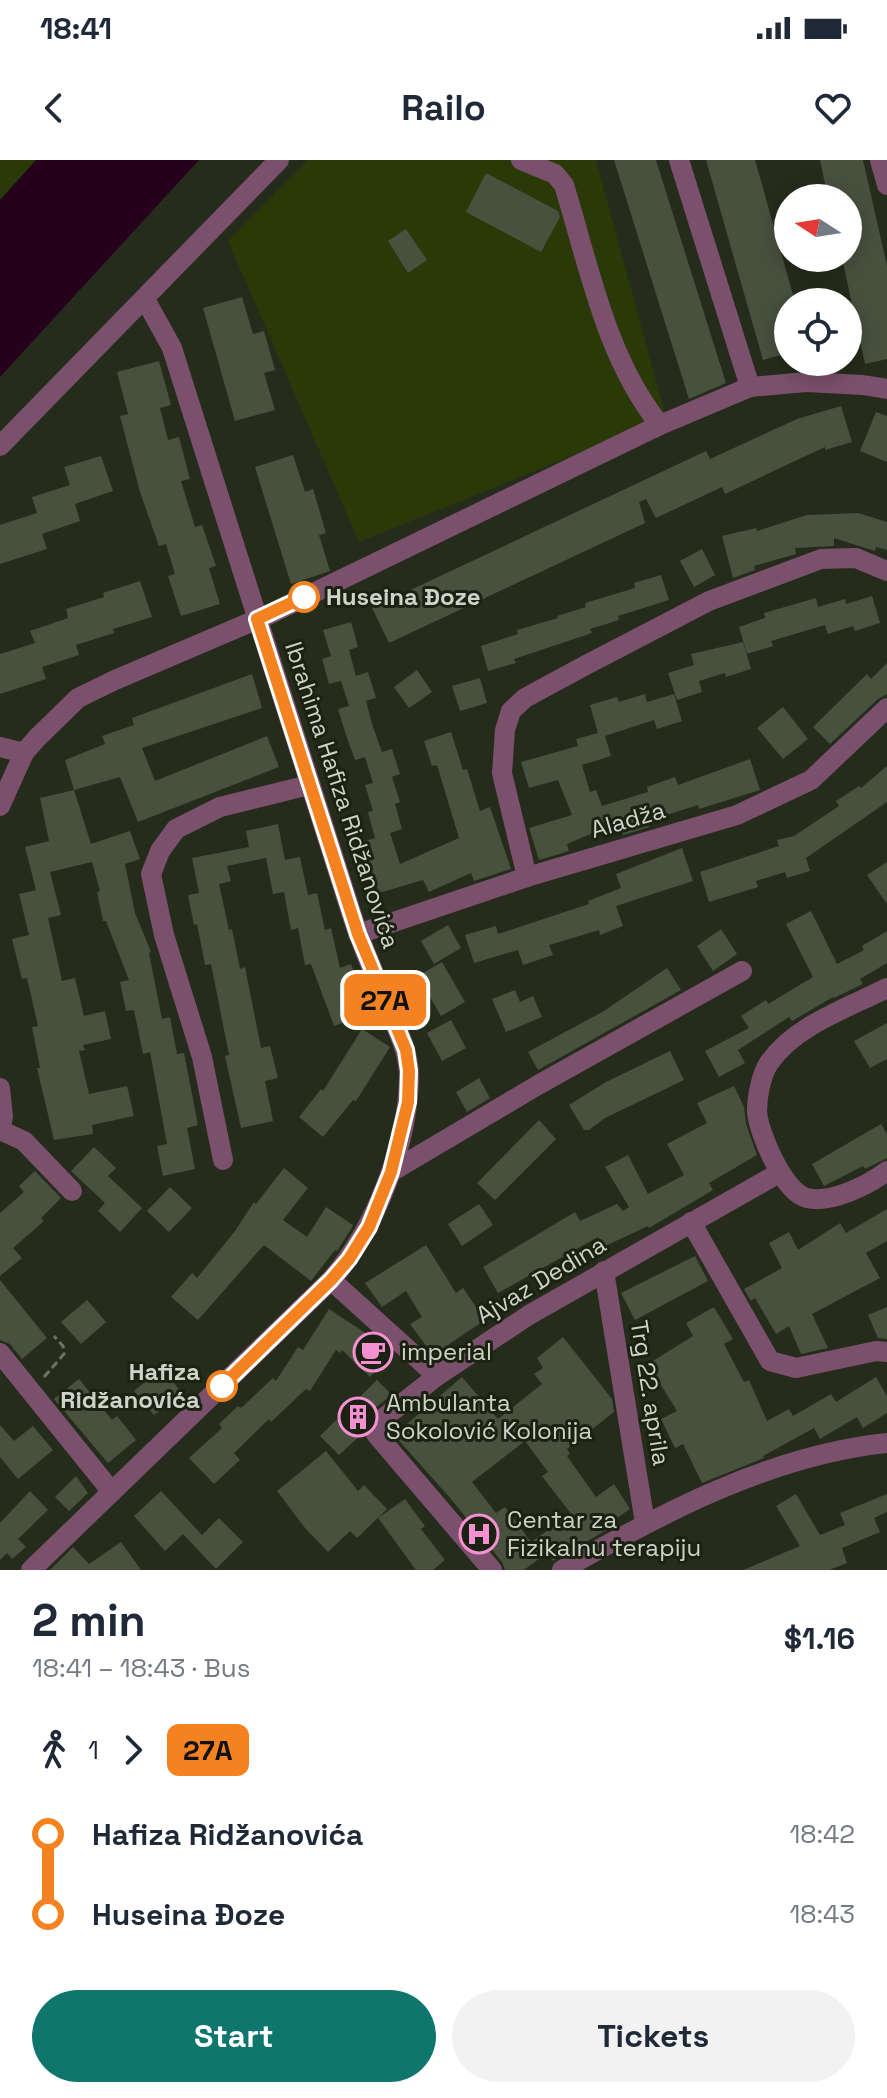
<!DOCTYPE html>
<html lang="en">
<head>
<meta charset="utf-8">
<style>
	body { margin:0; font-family:"Space Grotesk",sans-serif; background:#f2f2f3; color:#1f2937; height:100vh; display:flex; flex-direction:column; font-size:30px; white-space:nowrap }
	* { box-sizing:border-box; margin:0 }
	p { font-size:26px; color:#747a83 }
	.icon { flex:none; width:44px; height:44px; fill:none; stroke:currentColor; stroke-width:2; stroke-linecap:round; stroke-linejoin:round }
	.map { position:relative; height:1410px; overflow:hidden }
	.drawer { display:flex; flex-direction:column; background:#fff; flex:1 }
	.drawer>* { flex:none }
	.badge { padding:0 16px; border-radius:12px; font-size:28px; line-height:52px }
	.needle { width:52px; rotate:282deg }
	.tools { position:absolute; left:774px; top:24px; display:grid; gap:16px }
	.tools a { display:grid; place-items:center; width:88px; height:88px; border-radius:50%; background:#fff; box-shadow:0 4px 20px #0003; font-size:40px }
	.map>.badge { position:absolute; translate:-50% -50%; box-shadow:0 0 0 4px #fff }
	.legs { display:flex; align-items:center; gap:12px; height:88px; padding:0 32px; font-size:26px }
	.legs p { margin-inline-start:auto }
	.head { display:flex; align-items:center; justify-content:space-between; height:136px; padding:0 32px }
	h1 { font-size:44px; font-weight:700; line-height:60px }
	.primary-button { display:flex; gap:16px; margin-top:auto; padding:16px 32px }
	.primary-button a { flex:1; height:92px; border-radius:48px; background:#0f766e; color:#fff; font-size:32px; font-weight:700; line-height:92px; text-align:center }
	.primary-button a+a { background:#f2f2f3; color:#1f2937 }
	ul { padding:0 32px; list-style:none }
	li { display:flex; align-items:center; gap:28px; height:80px; font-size:30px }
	li i { display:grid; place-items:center; width:12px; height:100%; margin:0 10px; background:currentColor }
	li i::after { content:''; width:20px; height:20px; margin:-10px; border:6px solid; border-radius:50%; background:#fff }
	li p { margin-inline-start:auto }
	li:first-child i { background:linear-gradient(#0000 50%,currentColor 0) }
	li:last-child i { background:linear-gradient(currentColor 50%,#0000 0) }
	.status { display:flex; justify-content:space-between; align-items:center; height:56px; padding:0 40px; background:#fff; direction:ltr }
	.status svg { height:22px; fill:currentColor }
	header { display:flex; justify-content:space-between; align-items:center; height:104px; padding:0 32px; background:#fff; font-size:36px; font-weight:700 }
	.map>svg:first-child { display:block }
</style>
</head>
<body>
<div class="status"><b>18:41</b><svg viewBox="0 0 49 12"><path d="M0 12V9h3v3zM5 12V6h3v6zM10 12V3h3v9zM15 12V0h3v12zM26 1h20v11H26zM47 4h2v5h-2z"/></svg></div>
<header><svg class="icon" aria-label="back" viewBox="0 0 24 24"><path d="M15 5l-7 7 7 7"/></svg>Railo<svg class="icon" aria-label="heart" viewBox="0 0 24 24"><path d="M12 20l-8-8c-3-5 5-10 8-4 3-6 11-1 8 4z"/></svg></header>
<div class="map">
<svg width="887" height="1410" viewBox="0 0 887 1410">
	<rect width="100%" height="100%" fill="#252c1b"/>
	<g fill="#293a08">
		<path d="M0,0h36l-36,40z"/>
		<path d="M308,0h288l70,258 -307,124 -131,-301z"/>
	</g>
	<path fill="#25011b" d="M36,0h163l-199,217v-177z"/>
	<g fill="#48503e" fill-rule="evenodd">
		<path d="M614,0h42l70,223 -37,16z"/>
		<path d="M706,0h49l40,142h-7v51l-25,7z"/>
		<path d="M820,0h43l24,106v93l-22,5 -23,-106h6v-60h-20z"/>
		<path d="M486,13l72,38 2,6 -19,35 -75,-40z"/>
		<path d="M406,69l21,31 -19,13 -20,-32z"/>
		<path d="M242,137l11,37 11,-3 11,39 -11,3 11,37 -40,11 -32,-113z"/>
		<path d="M159,201l12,44 -11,3 8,32 11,-3 11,42 -9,2 14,46 7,-2 14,41 -7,2 11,36 -39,12 -13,-40 7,-2 -9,-30 -7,2 -19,-54 -20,-76 8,-2 -11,-42z"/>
		<path d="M841,246l11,36 -27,8v-3l-100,47 -3,-7 -66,31 -10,-19 -7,3 6,21 -256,120 -17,-35 334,-157 4,8 87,-40z"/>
		<path d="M876,252l11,4v46l-27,-11z"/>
		<path d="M293,295l12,37 8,-3 13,44 -7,2 11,36 -39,13 -36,-117z"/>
		<path d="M101,296l12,35 -38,13 5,17 -38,13 5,15 -47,15v-39l37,-12 -5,-16 38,-12 -6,-18z"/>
		<path d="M858,353l29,9v28l-11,-3 -1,4 -41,-13v8l-39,2 1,6 -42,12 1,4 -22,8 -11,-42 34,-8 1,3 50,-16z"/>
		<path d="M702,389l13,26 -21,12 -14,-26z"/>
		<path d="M661,415l8,25 -51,16 1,4 -29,9 2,4 -78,26 2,4 -28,8 -7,-25 37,-12 -1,-4 41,-12 -1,-2 29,-9 -1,-4 50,-15 -1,-5z"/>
		<path d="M140,421l12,36 -39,12 1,4 -38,12 3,10 -37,12 4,12 -46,15v-40l35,-11 -5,-12 38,-13 -2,-9 38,-12 -1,-4z"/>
		<path d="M872,436l8,27 -25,8 -2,-5 -25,8 -3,-9 -54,16 2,5 -26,8 -8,-27 26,-9 -1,-5 52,-15 2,9 27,-8 1,5z"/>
		<path d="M351,462l7,25 -9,3 7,26 12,-4 8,26 -10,3 7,26 9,25 10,-3 8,25 -8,3 8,25 -5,2 7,25 -12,4 10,31 59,-26 -22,-73 -5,1 -8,-25 27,-9 12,38 4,-1 13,42 10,-4 21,62 -37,12 -3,-8 -42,19 -6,-12 -44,13 -17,-51 13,-4 -7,-26 5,-1 -8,-26 8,-2 -8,-26 -10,3 -9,-25 -8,-26 11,-3 -8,-25 -12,3 -7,-25 9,-3 -8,-26z"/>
		<path d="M743,482l8,27 -25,8 -1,-4 -26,8 3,11 -25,8 -9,-27 26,-8 -3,-11z"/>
		<path d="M887,503v31l-9,5 -48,45 -17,-17 54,-53 4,5z"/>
		<path d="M417,510l15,22 -23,16 -15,-21z"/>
		<path d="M252,514l10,34 -120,40 13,33 112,-45 12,31 -141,55 -18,-45 -46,13 17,54 39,-13 10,28 -15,5 10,49 16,39 -2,1 13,66 8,-2 7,37 7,-1 14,72 -11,3 8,41 -32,7 -6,-30 10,-2 -17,-92 -7,2 -9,-44 -8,1 -6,-29 9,-2 -23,-59h-3l-6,-29 3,-1 -8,-29 -42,10 11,43 -13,3 14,63 13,-3 9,38 21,-5 6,28 -28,6 2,5 -6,1 10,43 38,-8 7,30 -42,9 1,9 -39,6 -17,-72h3l-8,-41 6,-1 -11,-48 -5,1 -10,-40 17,-4 -10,-41 17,-4 -11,-43 24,-6 -9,-43 34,-8 -9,-30 40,-16 -3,-8 32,-11 -2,-7z"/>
		<path d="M480,518l7,25 -27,8 -8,-25z"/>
		<path d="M645,534l2,8 27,-8 8,27 -25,8 -3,-9 -49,16 6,20 -29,9 8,27 6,-2 6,16 46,-14 -1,-5 28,-10 3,8 72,-26 10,31 -61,19 -1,-4 -51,16 2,6 -26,8 -4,-13 -52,22 2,7 -30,9 -10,-32 43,-13 -14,-35 -29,8 -8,-26 57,-16 -2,-7 22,-6 -8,-28 27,-8 2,5z"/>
		<path d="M783,547l25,32 -25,20 -26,-31z"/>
		<path d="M887,606v36l-81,56 4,13 -23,7 -2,-6 -29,9 2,6 -49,15 -9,-30 79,-26 -2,-6 17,-4 45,-30 -3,-5 23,-15 2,2z"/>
		<path d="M278,664l7,36 15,-3 8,38 9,-2 8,37 6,-2 9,40 11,-4 9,23 -9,3 10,26 -27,10 -23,-62 -6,1 -7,-37 -7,2 -7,-38 -11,2 -7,-36 -39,8 4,15 -12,3 10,46 3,-1 8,40 5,-2 16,81 9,-2 8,32 -13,3 8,40 -32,7 -16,-72 4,-1 -18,-91 -6,1 -8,-41 -3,1 -6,-30 11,-2 -7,-35 57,-11 -3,-16z"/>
		<path d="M682,688l11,33 -77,25 7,20 -23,9 -1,-5 -50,15 4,10 -30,10 -5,-15 -44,13 -9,-28 31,-9 2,8 91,-30 -1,-3 33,-13 -5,-14z"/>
		<path d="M887,702v42l-20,-29z"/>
		<path d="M811,751l26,53 27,-14 -2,-4 25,-15v32l-27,16 3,5 -29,14 -1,-1 -41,24 -3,-4 -51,33 7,13 -26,14 -14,-26 44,-23 -8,-12 25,-16 2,4 45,-27 -27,-53z"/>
		<path d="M448,765l13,23 -27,16 -13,-23z"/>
		<path d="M721,769l16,25 -24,17 -16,-25z"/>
		<path d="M442,802l23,40 -24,14 -23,-40z"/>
		<path d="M667,808l14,22 -143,80 -10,-18 76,-41z"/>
		<path d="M515,830l5,12 13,-6 9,21 -36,15 -14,-33z"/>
		<path d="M451,860l15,28 -24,13 -15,-28z"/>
		<path d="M887,863v36l-17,9 -16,-27z"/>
		<path d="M362,869l28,18 -34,54 -3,-1 -30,37 -24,-20 22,-28 2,2z"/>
		<path d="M670,891l14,29 -79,38 -16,12h-5l-15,-25 37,-23z"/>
		<path d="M479,918l11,20 -23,14 -11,-20z"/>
		<path d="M734,926l10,21 2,17 11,31 -48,28 4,7 -64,38 -1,-2 -45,21 -5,-10 -100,56 -15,-26 92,-55 5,9 37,-17 6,7 6,-4 -24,-40 23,-12 20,39 36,-19 -17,-31 40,-21 -10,-20z"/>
		<path d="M539,960l17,19 -61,61 -18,-17z"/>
		<path d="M881,964l6,10v24l-22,11 -2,-3 -39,20 -12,-22z"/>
		<path d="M94,987l22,21 -8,8 34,32 -22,24 -22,-21 7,-8 -34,-32z"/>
		<path d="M284,1008l24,20 -25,32 24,17 19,-30 27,18 -2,4 -14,22 -2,-1 -24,31 -47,-36 -66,75 -27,-23 21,-24 5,5 38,-47 19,-29 2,2z"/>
		<path d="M35,1011l26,27 -20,20 3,3 -31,27 9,10 -22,18v-63l24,-21 -5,-6z"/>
		<path d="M170,1027l22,21 -23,24 -22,-21z"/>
		<path d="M479,1044l14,21 -31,21 -14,-22z"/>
		<path d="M887,1049v32l-21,12 14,25 -68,36 16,34 -27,6 -12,-28 -13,8 -21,-36 -4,3 -7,-12 38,-21 -13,-25 20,-11 9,18 42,-27 6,10z"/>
		<path d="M426,1085l30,48 7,-5 22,32 -52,35 -23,-31 12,-7 -16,-26 -24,16 -17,-24z"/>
		<path d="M695,1096l13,25 -73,39 -14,-27z"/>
		<path d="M0,1120l47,58 -25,21 -12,-15 -10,-4z"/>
		<path d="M87,1140l19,22 -25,22 -20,-22z"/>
		<path d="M714,1147l19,32 -9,5 20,38 5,-2 18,41 22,-12 4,7 38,-22 5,8 40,-25 11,19v17l-24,15 -6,-11 -37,22 -6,-11 -51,28 1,2 -62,25 -19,-39 -8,4 -14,-29 16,-8 -29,-47 45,-28 -7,-13z"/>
		<path d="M887,1147v32l-9,-1 -10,-23z"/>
		<path d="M329,1149l41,27 1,-2 21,19 -22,24 -28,-27 -2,3 -4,-3 -26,41 -4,-2 -35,33 -2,-3 -35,34 6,7 -26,24 -25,-26 33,-30 -3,-4 19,-18 3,2 32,-30 3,3 22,-34 5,3z"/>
		<path d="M563,1177l49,62 2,13 -47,37 3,5 -3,2 29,41 18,-13 16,25 -23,16 3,3 -57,33 -5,-9 -24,18h-19l-3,-8 -51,-63 -57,-64 68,-58 36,42 44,-35 -8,-10 9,-6 -6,-10zM525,1281l23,31 -6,4 29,38 -40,28 -26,-35 -9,6 -24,-31z"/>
		<path d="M162,1208l20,25 -28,22 -20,-24z"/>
		<path d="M79,1219l33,41 5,-4 19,24 -28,23 -54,-64z"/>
		<path d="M377,1220l15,15 -20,15 -8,22 -25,23 -19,-19z"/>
		<path d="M0,1265l14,16 19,-15 20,24 -35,29 -18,-22z"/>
		<path d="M326,1291l32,40 6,-6 23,24 -30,29 -7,-7 -22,21 -23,-24 -28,-37z"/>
		<path d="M76,1316l12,17 -19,18 -14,-14z"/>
		<path d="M30,1331l18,19 -30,29 8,8 -14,12 -5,-6 -7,7v-37z"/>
		<path d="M161,1331l41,44 17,-17 24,24 -27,27 -33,-35 -18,17 -31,-35z"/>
		<path d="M796,1334l24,41 25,-10 -5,-12 47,-19v18l-13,6 6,14 -38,16 5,15 -18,7h-86l57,-24 -24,-40z"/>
		<path d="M405,1339l20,27 -4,3 24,31 -12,10h-17l-38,-52z"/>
		<path d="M121,1382l20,28h-91l23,-23 16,17z"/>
	</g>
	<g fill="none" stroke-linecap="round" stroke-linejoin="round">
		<path stroke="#6c7264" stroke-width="3" stroke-dasharray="8 4" stroke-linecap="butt" d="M44,1217l20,-23 -1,-8 -9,-10"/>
		<g stroke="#7b506c" stroke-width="20">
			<path d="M521,0l34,14 9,11c25,81 42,173 96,240"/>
			<path d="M679,0l71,227"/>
			<path d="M880,0l7,25"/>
			<path d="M0,286l279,-286"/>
			<path d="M0,587l24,6"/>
			<path d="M0,646l24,-53 12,-14 42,-41 37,-18 155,-66 390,-189 90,-38 56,-5 57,3 24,4"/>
			<path d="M527,717l-25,-104 3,-43 6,-19 14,-13 61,-33 123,-64 112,-42 35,-1 31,13"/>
			<path d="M358,774l169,-57 210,-62 74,-35 76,-72"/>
			<path d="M887,828c-39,20 -92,37 -118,75 -8,12 -12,34 -12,48 1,21 27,82 50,87 24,6 61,-13 80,-27"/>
			<path d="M0,928l3,29 -3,13"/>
			<path d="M0,970l24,11 48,50"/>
			<path d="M223,1000l-21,-103 -38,-122 -13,-61 9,-23 16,-22 44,-22 89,-22"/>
			<path d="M391,1012l147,-87 204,-114"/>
			<path d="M691,1062l79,139 26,7 80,-17 11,1"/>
			<path d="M604,1111l41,252"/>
			<path d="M331,1120l106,96"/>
			<path d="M0,1193l112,139"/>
			<path d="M31,1410l300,-290c45,-52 78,-138 78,-206 -1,-25 -13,-47 -22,-69 -13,-32 -27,-63 -37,-96 -61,-187 -118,-374 -178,-561l-27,-49"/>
			<path d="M492,1410l-116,-136 5,-14 56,-44 92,-61 250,-142"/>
			<path d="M562,1410c100,-57 209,-115 325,-127"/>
		</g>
	</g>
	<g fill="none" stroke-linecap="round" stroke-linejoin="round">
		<defs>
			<path id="line-1" d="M222,1226l109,-106 18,-21 20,-32 22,-55 17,-70 1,-31 -3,-21 -48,-116 -101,-315 47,-22"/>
		</defs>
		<use href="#line-1" stroke="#fff" stroke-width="18"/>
		<use href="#line-1" stroke="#f58220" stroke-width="12"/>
	</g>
	<defs>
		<symbol id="cafe-ring" viewBox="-11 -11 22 22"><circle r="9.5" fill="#1c2212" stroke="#f591d2" stroke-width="1.5"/><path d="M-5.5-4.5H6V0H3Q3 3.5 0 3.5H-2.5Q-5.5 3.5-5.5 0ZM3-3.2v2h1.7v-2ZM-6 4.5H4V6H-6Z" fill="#f591d2"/></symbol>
		<symbol id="building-ring" viewBox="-11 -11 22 22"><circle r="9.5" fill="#1c2212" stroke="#f591d2" stroke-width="1.5"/><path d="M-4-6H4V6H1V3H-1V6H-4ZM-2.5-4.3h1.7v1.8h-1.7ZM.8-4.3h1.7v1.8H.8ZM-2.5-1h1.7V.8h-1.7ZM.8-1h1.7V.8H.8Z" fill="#f591d2"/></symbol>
		<symbol id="hospital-ring" viewBox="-11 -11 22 22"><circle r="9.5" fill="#1c2212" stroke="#f591d2" stroke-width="1.5"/><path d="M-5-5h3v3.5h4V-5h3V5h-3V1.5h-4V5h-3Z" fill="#f591d2"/></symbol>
	</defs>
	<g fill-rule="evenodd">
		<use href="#cafe-ring" x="351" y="1170" width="44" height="44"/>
		<use href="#building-ring" x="336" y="1235" width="44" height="44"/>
		<use href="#hospital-ring" x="457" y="1352" width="44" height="44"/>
	</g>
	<g fill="#fff" stroke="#f58220" stroke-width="4">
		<circle cx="304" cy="437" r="14"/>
		<circle cx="222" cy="1226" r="14"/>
	</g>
	<g text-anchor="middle" stroke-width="6" stroke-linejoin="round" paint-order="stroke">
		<g font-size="24" font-weight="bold" fill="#ced3c8" stroke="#1c2212" text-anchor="start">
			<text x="326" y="445">Huseina Đoze</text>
			<text x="200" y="1220" text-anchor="end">Hafiza<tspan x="200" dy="28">Ridžanovića</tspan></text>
		</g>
		<g font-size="24" fill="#ced3c8" stroke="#1c2212">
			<text transform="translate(342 635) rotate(72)" y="8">Ibrahima Hafiza Ridžanovića</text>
			<text transform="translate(628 660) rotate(-16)" y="8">Aladža</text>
			<text transform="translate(541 1120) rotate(-31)" y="8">Ajvaz Dedina</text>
			<text transform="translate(650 1233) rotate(81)" y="8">Trg 22. aprila</text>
		</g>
		<g font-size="24" fill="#ced3c8" stroke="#1c2212" text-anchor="start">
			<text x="401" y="1200">imperial</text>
			<text x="386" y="1251">Ambulanta<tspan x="386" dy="28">Sokolović Kolonija</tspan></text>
			<text x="507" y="1368">Centar za<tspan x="507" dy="28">Fizikalnu terapiju</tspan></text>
		</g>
	</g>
</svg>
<div class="tools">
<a><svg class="needle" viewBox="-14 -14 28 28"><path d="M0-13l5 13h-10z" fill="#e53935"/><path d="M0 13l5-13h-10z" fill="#747a83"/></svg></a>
<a><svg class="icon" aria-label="locate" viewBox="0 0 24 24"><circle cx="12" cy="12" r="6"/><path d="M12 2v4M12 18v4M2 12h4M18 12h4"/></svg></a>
</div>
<b class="badge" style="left:385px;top:840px;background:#f58220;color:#111">27A</b>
</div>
<section class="drawer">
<div class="head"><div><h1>2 min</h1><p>18:41 – 18:43 · Bus</p></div><b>$1.16</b></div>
<div class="legs"><svg class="icon" aria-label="walk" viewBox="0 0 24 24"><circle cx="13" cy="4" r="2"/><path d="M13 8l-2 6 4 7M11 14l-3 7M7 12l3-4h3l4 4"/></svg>1<svg class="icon" aria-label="forward" viewBox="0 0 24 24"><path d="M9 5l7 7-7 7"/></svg><b class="badge" style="background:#f58220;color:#111">27A</b></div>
<ul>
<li><i style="color:#f58220"></i><b>Hafiza Ridžanovića</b><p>18:42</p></li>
<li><i style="color:#f58220"></i><b>Huseina Đoze</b><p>18:43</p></li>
</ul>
<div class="primary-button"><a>Start</a><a>Tickets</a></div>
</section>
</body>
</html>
